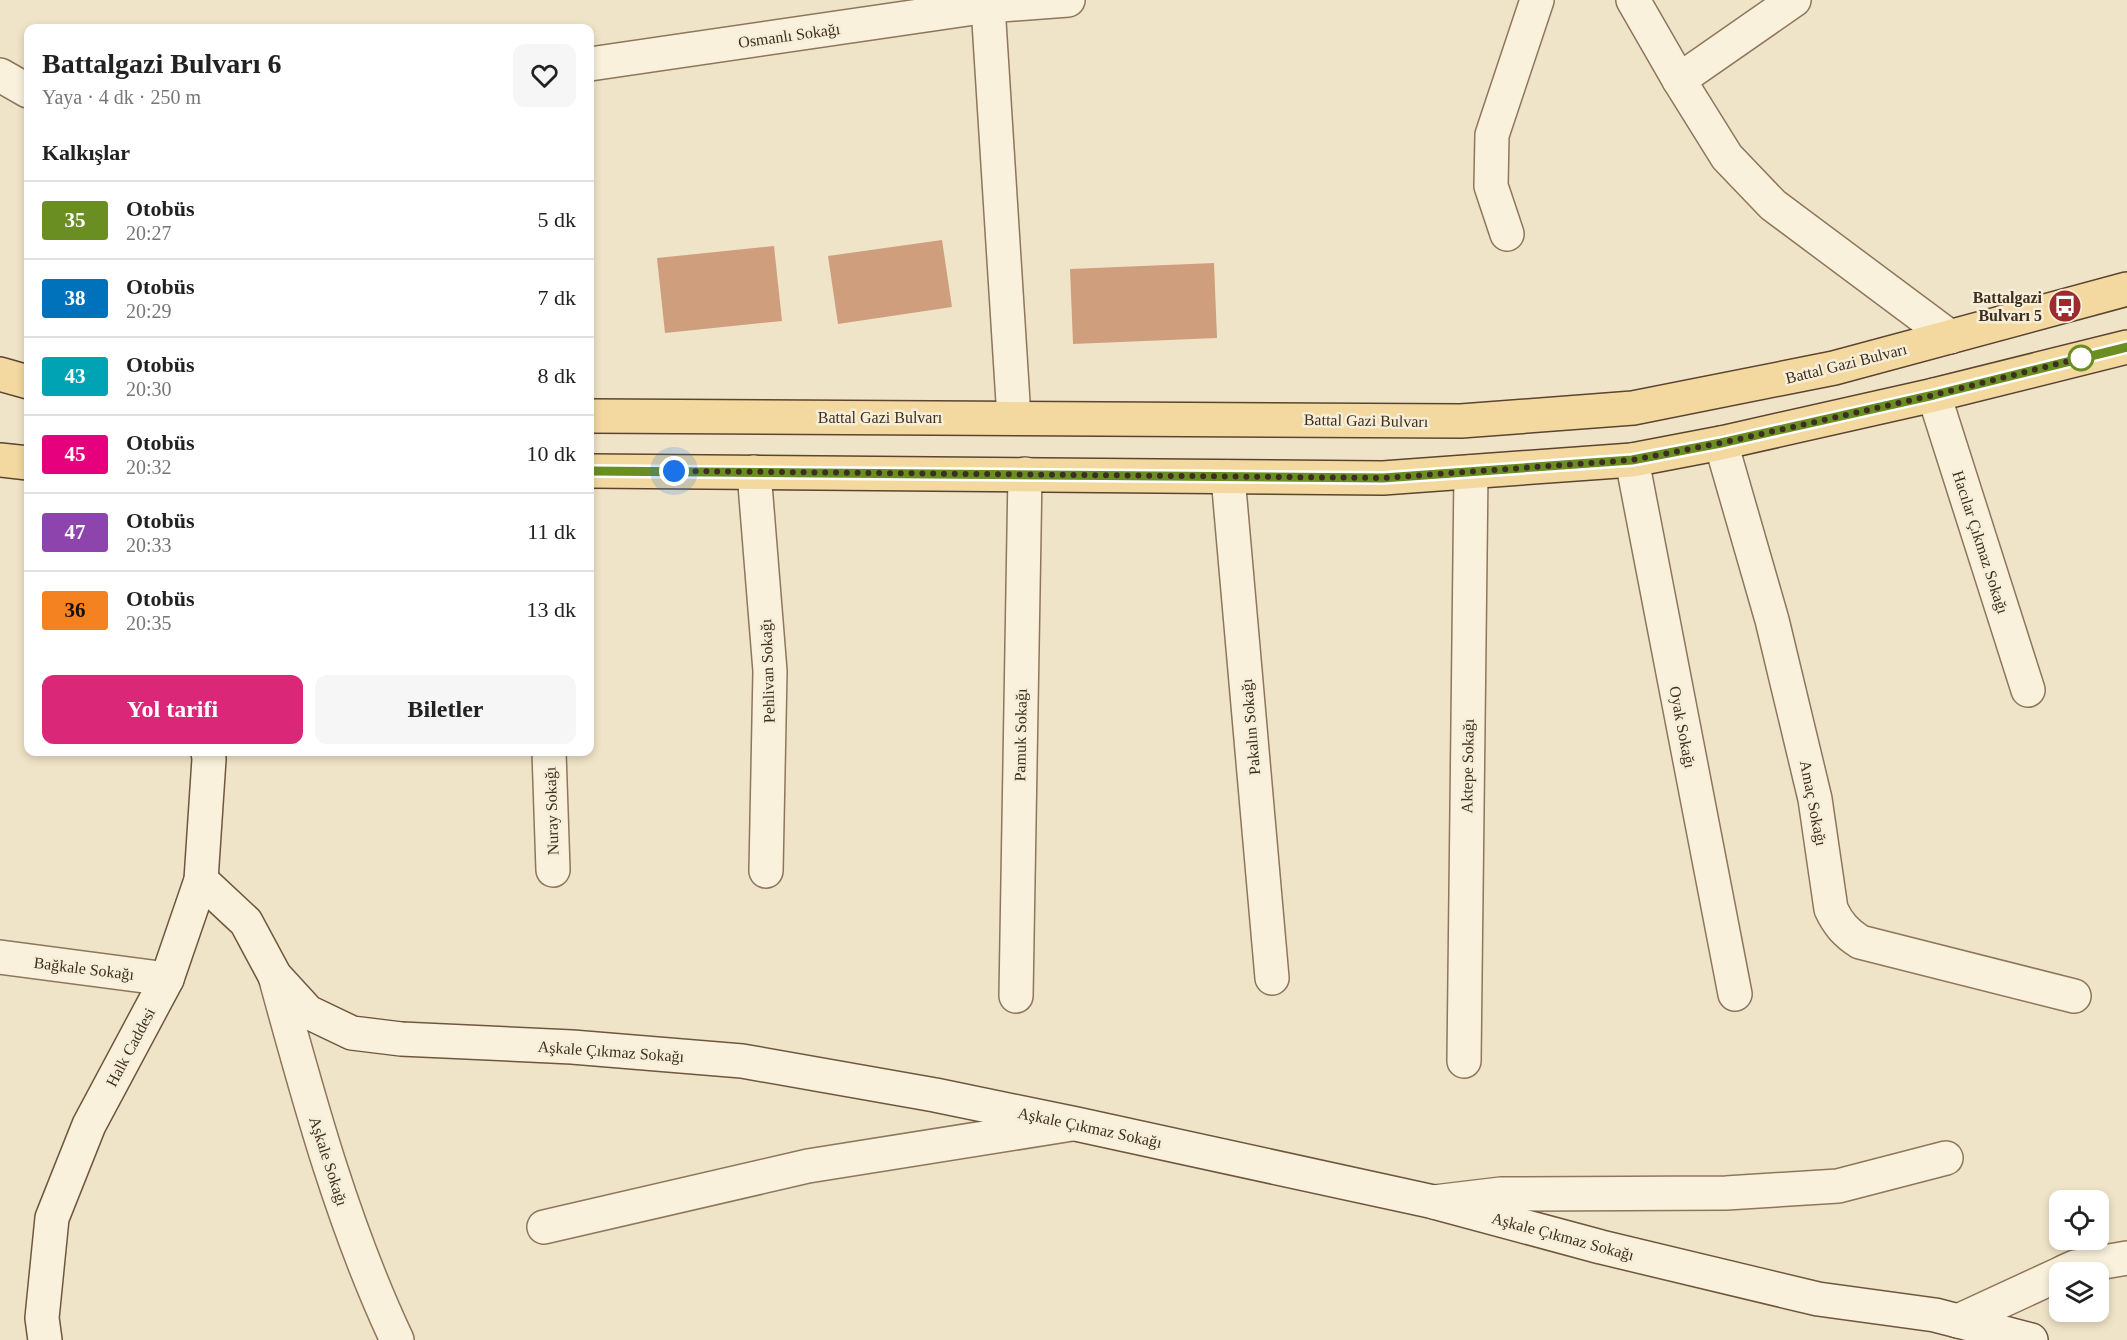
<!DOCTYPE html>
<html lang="tr">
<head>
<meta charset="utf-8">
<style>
	body { margin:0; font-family:"Times New Roman",serif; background:#f6f6f6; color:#222; height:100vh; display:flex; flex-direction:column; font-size:22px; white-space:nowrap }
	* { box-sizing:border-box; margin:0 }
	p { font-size:20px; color:#767676 }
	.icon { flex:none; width:33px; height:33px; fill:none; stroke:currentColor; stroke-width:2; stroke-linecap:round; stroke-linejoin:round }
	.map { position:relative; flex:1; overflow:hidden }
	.details { position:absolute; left:24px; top:24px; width:570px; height:732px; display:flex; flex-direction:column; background:#fff; border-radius:12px; box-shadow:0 3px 9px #0003 }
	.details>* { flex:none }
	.badge { padding:0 12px; border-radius:4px; font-size:21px; line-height:39px }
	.buttons { position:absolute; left:2049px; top:1190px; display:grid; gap:12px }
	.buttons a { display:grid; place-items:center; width:60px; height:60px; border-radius:12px; background:#fff; box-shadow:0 3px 9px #0003; font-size:30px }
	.you { position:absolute; width:30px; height:30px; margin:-15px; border:4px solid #fff; border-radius:50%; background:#1a73e8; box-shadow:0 0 0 9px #1a73e833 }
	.map>.badge { position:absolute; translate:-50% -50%; box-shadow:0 0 0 3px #fff }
	h2 { padding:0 18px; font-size:22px; line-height:54px }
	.round { display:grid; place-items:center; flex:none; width:63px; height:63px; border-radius:12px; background:#f6f6f6 }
	.summary { display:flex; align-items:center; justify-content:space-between; height:102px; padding:0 18px }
	h1 { font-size:28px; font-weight:700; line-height:45px }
	.primary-button { display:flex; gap:12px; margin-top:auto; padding:12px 18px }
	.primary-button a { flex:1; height:69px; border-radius:12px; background:#db2777; color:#fff; font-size:24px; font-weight:700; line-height:69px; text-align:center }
	.primary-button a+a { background:#f6f6f6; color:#222 }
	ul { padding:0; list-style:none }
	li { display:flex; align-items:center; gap:18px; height:78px; padding:0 18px; border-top:2px solid #e0e0e0 }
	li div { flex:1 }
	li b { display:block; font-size:22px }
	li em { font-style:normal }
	li .badge { min-width:66px; font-weight:700; text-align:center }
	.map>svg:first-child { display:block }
</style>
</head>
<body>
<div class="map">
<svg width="2127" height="1340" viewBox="0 0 2127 1340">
	<rect width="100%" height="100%" fill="#f0e4c8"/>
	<g fill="#cf9f7d">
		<path d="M942,240l10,67 -114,17 -10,-68z"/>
		<path d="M774,246l8,75 -117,12 -8,-75z"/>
		<path d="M1214,263l3,75 -144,6 -3,-75z"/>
	</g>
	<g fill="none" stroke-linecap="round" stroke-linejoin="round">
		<defs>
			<g id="street">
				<path d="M1633,0l46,80 48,77 46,48 177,132"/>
				<path d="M988,6l26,412"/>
				<path d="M590,64l398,-58 80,-6"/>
				<path d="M0,75l28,16"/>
				<path d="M1679,80l115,-80"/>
				<path d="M1507,234l-16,-48 1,-51 45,-135"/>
				<path d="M1934,395l94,295"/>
				<path d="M1721,443l51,177 43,179 16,110c7,15 15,24 29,33l214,54"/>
				<path d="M1632,460l103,534"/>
				<path d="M754,472l16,199 -4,200"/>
				<path d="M1228,477l44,501"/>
				<path d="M549,752l4,118"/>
				<path d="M0,957l167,22"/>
				<path d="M275,976c34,124 67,247 122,364"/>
				<path d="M1016,996l9,-522"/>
				<path d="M1464,1061l7,-589"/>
				<path d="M1434,1202l67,-8 225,-1 112,-7 108,-28"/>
				<path d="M544,1227l264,-61 264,-42"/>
				<path d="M2064,1272l11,-5 52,-9"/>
				<path d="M1958,1321l102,-47"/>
			</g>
			<g id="secondary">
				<path d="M201,880l45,42 29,54 33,36 44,21 49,6 171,8 170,14 193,34 141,29 358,78 167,45 217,52 117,16 96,25"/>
				<path d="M45,1340l-3,-22 10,-100 37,-93 78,-146 34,-99 8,-121 -1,-7"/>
			</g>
			<g id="primary">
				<path d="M0,374l28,8"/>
				<path d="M590,416l871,5 172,-13 201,-40 293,-79"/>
				<path d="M0,460l28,3"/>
				<path d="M590,471l793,7 249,-18 89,-17 213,-48 193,-48"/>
			</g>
		</defs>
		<use href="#street" stroke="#8d765c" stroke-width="36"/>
		<use href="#secondary" stroke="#6f573f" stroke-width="36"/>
		<use href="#primary" stroke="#5b4430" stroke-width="36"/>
		<use href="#street" stroke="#faf1dc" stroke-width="33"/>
		<use href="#secondary" stroke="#faf1dc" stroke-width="33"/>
		<use href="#primary" stroke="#f3d9a0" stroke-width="33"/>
	</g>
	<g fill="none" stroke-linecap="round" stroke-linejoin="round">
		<defs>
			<path id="line" d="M590,471l793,7 249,-18 89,-17 213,-48 193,-48"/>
		</defs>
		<use href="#line" stroke="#fff" stroke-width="14"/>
		<use href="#line" stroke="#6b8e23" stroke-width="9"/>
		<path stroke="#3d2e20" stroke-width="6" stroke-dasharray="0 10.8" d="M674,471l709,7 249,-18 89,-17 85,-19 128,-29 147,-37"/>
	</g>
	<defs>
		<symbol id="bus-disc" viewBox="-11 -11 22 22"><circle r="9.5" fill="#9e2a2b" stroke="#f7eed8"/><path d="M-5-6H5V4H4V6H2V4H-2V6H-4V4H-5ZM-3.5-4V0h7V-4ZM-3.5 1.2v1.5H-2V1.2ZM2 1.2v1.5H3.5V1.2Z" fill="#fff"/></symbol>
	</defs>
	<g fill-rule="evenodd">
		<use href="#bus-disc" x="2046" y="287" width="38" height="38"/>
	</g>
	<circle fill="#fff" stroke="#6b8e23" stroke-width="3" cx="2081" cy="358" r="12"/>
	<g text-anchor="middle" stroke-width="5" stroke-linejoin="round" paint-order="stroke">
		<g font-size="16" fill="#3d2e20" stroke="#f7eed8">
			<text transform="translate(789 35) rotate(-8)" y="6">Osmanlı Sokağı</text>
			<text transform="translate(1846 363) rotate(-14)" y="6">Battal Gazi Bulvarı</text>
			<text x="880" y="423">Battal Gazi Bulvarı</text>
			<text transform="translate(1366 420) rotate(1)" y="6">Battal Gazi Bulvarı</text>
			<text transform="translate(1981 542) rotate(72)" y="6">Hacılar Çıkmaz Sokağı</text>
			<text transform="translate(767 671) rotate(-92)" y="6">Pehlivan Sokağı</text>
			<text transform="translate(1250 727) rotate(-95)" y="6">Pakalın Sokağı</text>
			<text transform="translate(1683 727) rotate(79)" y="6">Oyak Sokağı</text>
			<text transform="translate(1020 735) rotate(-89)" y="6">Pamuk Sokağı</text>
			<text transform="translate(1467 766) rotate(-89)" y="6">Aktepe Sokağı</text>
			<text transform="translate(1814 803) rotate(79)" y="6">Amaç Sokağı</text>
			<text transform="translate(551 811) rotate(-92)" y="6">Nuray Sokağı</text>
			<text transform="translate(84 968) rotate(7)" y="6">Bağkale Sokağı</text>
			<text transform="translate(130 1047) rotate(-62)" y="6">Halk Caddesi</text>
			<text transform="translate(611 1051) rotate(4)" y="6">Aşkale Çıkmaz Sokağı</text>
			<text transform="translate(1090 1127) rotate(12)" y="6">Aşkale Çıkmaz Sokağı</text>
			<text transform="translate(329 1161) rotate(72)" y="6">Aşkale Sokağı</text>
			<text transform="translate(1563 1236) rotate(15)" y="6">Aşkale Çıkmaz Sokağı</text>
		</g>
		<g font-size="16" font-weight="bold" fill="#3d2e20" stroke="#f7eed8" text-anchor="end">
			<text x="2042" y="303">Battalgazi<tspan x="2042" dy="18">Bulvarı 5</tspan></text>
		</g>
	</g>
</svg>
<div class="buttons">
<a><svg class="icon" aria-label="locate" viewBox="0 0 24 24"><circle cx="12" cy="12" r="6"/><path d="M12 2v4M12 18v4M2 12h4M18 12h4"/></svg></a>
<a><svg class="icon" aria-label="layers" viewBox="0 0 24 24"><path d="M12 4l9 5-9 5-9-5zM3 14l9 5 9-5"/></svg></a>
</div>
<div class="you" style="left:674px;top:471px"></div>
<section class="details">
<div class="summary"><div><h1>Battalgazi Bulvarı 6</h1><p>Yaya · 4 dk · 250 m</p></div><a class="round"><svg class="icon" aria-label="heart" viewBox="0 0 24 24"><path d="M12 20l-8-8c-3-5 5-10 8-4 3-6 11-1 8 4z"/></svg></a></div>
<h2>Kalkışlar</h2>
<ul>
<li><span class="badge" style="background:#6b8e23;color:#fff">35</span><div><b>Otobüs</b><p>20:27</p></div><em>5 dk</em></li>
<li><span class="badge" style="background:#0072bc;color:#fff">38</span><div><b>Otobüs</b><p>20:29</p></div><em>7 dk</em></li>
<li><span class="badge" style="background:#00a3b4;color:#fff">43</span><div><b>Otobüs</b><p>20:30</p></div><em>8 dk</em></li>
<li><span class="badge" style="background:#e6007e;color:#fff">45</span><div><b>Otobüs</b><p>20:32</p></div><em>10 dk</em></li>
<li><span class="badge" style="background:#8e44ad;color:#fff">47</span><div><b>Otobüs</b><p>20:33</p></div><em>11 dk</em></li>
<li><span class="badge" style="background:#f58220;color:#111">36</span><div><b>Otobüs</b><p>20:35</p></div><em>13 dk</em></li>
</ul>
<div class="primary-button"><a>Yol tarifi</a><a>Biletler</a></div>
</section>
</div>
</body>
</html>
